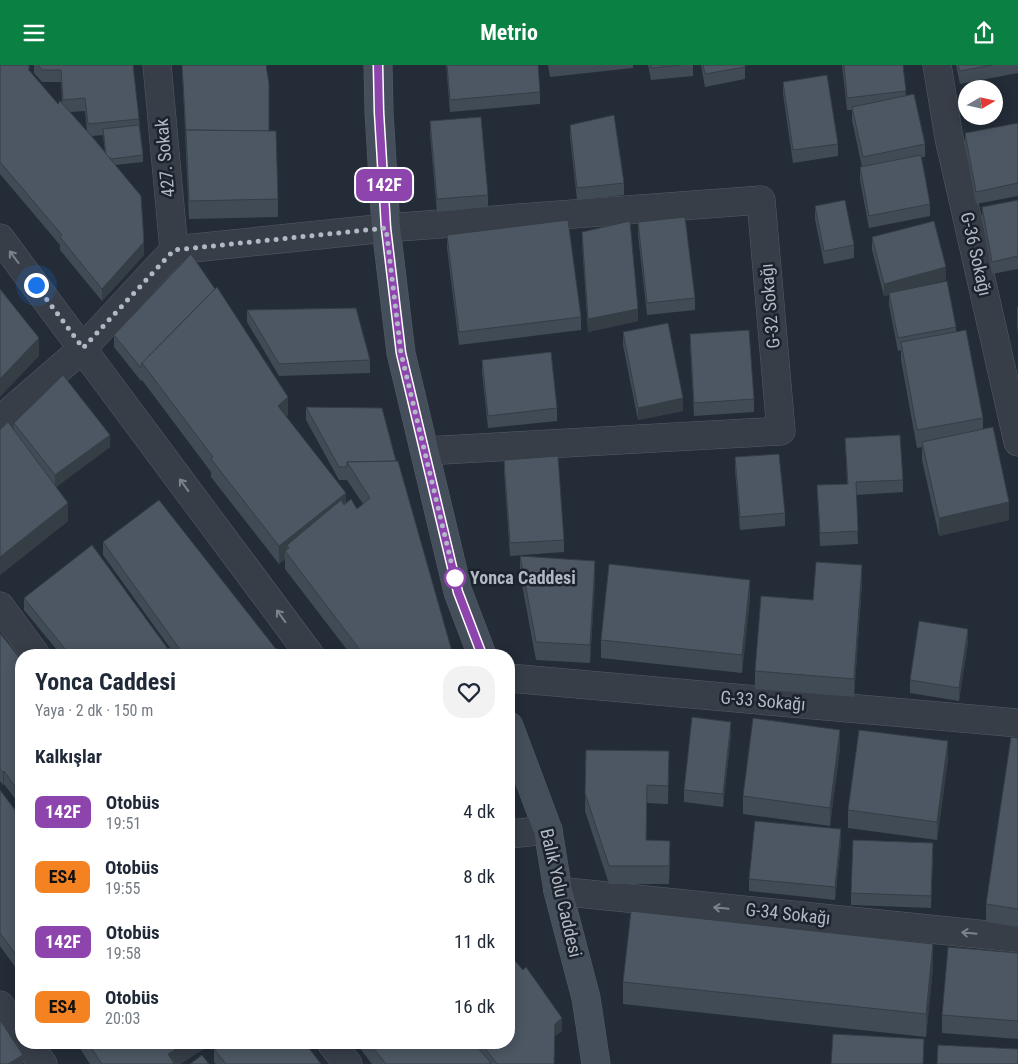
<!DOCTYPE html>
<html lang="tr">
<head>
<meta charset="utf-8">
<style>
	body { margin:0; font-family:"Roboto Condensed",sans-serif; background:#f2f2f3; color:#1f2937; height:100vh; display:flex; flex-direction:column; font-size:19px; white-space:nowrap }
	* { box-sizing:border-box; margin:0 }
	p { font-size:16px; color:#747a83 }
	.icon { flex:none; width:28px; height:28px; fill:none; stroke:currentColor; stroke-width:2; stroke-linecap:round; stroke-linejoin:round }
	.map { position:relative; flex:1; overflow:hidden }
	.sheet { position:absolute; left:15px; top:584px; width:500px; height:400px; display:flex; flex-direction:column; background:#fff; border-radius:20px; box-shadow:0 2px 12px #0003 }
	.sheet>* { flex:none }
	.badge { padding:0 10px; border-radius:8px; font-size:18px; line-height:32px }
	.needle { width:32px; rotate:81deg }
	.controls { position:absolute; left:958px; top:15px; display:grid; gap:10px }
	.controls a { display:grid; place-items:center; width:45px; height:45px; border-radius:50%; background:#fff; box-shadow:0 2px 12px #0003; font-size:25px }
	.you { position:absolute; width:25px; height:25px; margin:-12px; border:4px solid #fff; border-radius:50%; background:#1a73e8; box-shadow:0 0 0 8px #1a73e833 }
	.map>.badge { position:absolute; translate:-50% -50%; box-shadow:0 0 0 2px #fff }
	h2 { padding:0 20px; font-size:19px; line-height:45px }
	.round { display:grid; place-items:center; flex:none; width:52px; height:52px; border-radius:20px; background:#f2f2f3 }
	.head { display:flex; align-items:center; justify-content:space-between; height:85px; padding:0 20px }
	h1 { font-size:24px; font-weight:700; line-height:38px }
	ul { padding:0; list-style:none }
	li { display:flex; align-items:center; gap:15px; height:65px; padding:0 20px }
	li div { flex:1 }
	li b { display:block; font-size:19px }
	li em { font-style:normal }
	li .badge { min-width:55px; font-weight:700; text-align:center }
	header { display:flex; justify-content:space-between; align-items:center; height:65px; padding:0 20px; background:#0b8043; color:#fff; font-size:22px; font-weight:700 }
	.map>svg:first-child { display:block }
</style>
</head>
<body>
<header><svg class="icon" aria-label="menu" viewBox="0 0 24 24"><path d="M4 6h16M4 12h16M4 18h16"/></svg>Metrio<svg class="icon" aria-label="share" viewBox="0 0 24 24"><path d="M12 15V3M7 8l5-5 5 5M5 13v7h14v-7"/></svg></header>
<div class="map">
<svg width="1018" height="999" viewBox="0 0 1018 999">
	<rect width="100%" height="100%" fill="#232c37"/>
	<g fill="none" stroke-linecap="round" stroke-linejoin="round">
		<defs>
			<g id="minor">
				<path d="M157,0l17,185"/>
				<path d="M937,0l12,73 69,304"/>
				<path d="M0,355l83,-72 91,-98 212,-22 375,-28 20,231 -356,20"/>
				<path d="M0,541l36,49"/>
				<path d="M509,613l509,45"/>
				<path d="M558,826l460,47"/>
				<path d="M0,940l21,29"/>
				<path d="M27,978l16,21"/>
				<path d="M331,978l17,21"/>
			</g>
			<g id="tertiary">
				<path d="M0,173l310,417"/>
				<path d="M509,769l39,-4"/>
			</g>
			<g id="secondary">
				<path d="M378,0l1,47 7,116 15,125 57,239 24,63"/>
				<path d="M509,661l39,104 10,61 28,107 10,66"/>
			</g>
		</defs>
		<use href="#minor" stroke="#545c66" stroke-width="29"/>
		<use href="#tertiary" stroke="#545c66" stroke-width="29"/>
		<use href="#secondary" stroke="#545c66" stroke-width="29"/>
		<use href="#minor" stroke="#373e48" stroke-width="28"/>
		<use href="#tertiary" stroke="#373e48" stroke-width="28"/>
		<use href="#secondary" stroke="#454e5b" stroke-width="28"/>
	</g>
	<g fill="#414b55" fill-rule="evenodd">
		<path d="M0,0l30,7 28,32h4l-1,-22h-19l-8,-9v-8h99l10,90v7l-28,3 29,90 -42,46 -42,-51v-5l-60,-71zM85,46l2,20 -17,-19zM103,70l2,17 -13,-16z"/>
		<path d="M182,0h84l3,66 9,68v18l-89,2z"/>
		<path d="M446,0h92l2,27v12l-90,8z"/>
		<path d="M548,0h85v3l-83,9z"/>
		<path d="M648,0h45v11l-42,4z"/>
		<path d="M701,0h44v14l-40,8z"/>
		<path d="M842,0h61l3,31 19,48v13h-4l9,47v12l-61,12 -9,-48v-13h2l-10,-47v-10h-5z"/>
		<path d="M956,0h62v8l-58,11z"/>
		<path d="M783,17l55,62v12l-45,7 -10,-69z"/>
		<path d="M430,56l58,74v12l-51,5 -7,-78z"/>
		<path d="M1018,58v73l-42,8 -11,-59v-12z"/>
		<path d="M570,60l54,58v12l-47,5 -7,-63z"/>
		<path d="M1018,135v69l-26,5 -10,-55v-12z"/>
		<path d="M815,141l39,39v13l-30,6 -9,-45z"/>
		<path d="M638,157l57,76v12l-48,5 -9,-80z"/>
		<path d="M582,167l56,89 -50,11 -6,-88z"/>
		<path d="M447,170l134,82v13l-122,15 -12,-97z"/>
		<path d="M872,172l74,43 -26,6 36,41v5l27,86v11l26,91 -70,16 -17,-76v-13l-5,1 -16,-88v-10l-3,1 -9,-46v-10l-5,1 -12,-46z"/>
		<path d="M1017,242h1v28l-1,-10z"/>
		<path d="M247,245l123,50v13l-91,3 -32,-54z"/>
		<path d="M623,267l60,79 -45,9 -15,-75z"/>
		<path d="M690,269l64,65v13l-60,4 -4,-70z"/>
		<path d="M114,270l174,80 -2,2 60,86 11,6 6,-5 -16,-24h-8l-33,-60v-13l90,54 57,194h-102l-66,-86v-10l-6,5 -68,-87v-5l-69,-92 -1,1 -27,-34z"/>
		<path d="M482,295l75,48v13l-69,7 -6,-56z"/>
		<path d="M14,358l96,24 -54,40 12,34 -68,54v-145h14z"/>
		<path d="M845,373l58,42v12l-47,3 2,49 -38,2 -3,-61 30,-1z"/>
		<path d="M735,392l50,56v13l-45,4 -5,-60z"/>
		<path d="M504,395l60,80v12l-54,4 -6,-84z"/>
		<path d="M103,477l173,107 7,6h-222l-37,-45v-12l144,51 2,-1 -67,-93z"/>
		<path d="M520,491l75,23 -5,84 -54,-3 -16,-86z"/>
		<path d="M862,518l-8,114 -99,-8v-18l58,-71z"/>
		<path d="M750,533l-8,75 -141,-15v-18z"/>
		<path d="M0,568l21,27v147l-17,-23 -1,1 -3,-4z"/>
		<path d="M968,577l-9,59 -49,-8v-13z"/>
		<path d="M731,669l-8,73 -39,-5v-12z"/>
		<path d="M1018,673v189l-32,-5v-18z"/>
		<path d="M840,683l-10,78 -87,-12v-18z"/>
		<path d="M586,685l83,1 -1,53 -21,-1 -1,37 24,19 -1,25h-60l-24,-73z"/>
		<path d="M948,694l-11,81 -89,-12v-18z"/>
		<path d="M0,725l21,28v157l-21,-29z"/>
		<path d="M841,777l-6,58 -86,-9v-12z"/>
		<path d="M933,791l-2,52 -80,-3v-12z"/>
		<path d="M1018,888v86l-76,-6v-18z"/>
		<path d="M933,902l-7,70 -303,-33v-22z"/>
		<path d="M562,966l-7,5 -1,28h-182l-16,-21h153z"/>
		<path d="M81,978h132l-33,21h-90l-9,-14z"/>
		<path d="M214,984l107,15h-105l-2,-2z"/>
	</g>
	<g fill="#353d45">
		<path d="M144,177v13l-42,46v-12z"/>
		<path d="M946,202v13l-62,16v-12z"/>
		<path d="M638,244v12l-50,11v-13z"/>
		<path d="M39,273v18l-39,41v-18z"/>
		<path d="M288,332v18l-10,9v-18z"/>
		<path d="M683,333v13l-45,9v-12z"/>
		<path d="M110,370v12l-55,41v-13z"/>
		<path d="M346,428v18l-57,37 -2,-3v9l-2,-3v8l-6,5v-18z"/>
		<path d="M1009,437v18l-70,16v-18z"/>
		<path d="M68,438v18l-68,54v-18z"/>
		<path d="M595,496v18l-5,84v-18z"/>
		<path d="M862,500v18l-8,114v-18z"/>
		<path d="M750,515v18l-8,75v-18z"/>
		<path d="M968,564v13l-9,59v-13z"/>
		<path d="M731,657v12l-8,73v-13z"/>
		<path d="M840,665v18l-10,78v-18z"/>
		<path d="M948,676v18l-11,81v-18z"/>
		<path d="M4,706v13l-1,1v-13z"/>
		<path d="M841,764v13l-6,58v-13z"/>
		<path d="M933,879v23l-7,70v-23z"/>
		<path d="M562,953v13l-7,5v-12z"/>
		<path d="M186,978h27l-33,21h-12v-10z"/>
		<path d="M23,990v9h-15z"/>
	</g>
	<g fill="#4c5763" stroke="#353d45">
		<path d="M0,0h28l2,3 -2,1 30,35 2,-3 33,37 48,58 3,46 -42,47 -42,-52 2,-2 -62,-73z"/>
		<path d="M38,0h95l6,54 -51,5 -3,-26 -22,2 -2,-30h-19z"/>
		<path d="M182,0h84l3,19v47l-83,-1v5z"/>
		<path d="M447,0h91l2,27 -90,8z"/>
		<path d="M651,0h30l-30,3z"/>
		<path d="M703,0h42v2l-40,7z"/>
		<path d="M844,0h59l3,26 -59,7z"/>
		<path d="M958,0h34l-32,6z"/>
		<path d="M827,10l11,69 -45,6 -10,-68z"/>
		<path d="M914,29l11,50 -62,13 -11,-50z"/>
		<path d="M614,50l10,68 -47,5 -7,-63z"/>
		<path d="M481,52l7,78 -51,4 -7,-78z"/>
		<path d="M1018,58v60l-42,9 -11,-59z"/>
		<path d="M139,60l4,30 -32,4 -5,-5 -3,-25z"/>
		<path d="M186,65l90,1 2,68 -89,2z"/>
		<path d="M921,90l9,49 -61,12 -9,-49z"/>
		<path d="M845,135l9,45 -30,6 -9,-45z"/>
		<path d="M1018,135v56l-26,6 -10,-55z"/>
		<path d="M685,152l10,81 -48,5 -9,-81z"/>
		<path d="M568,155l13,97 -122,15 -12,-97z"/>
		<path d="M630,156l8,88 -50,10 -6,-87z"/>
		<path d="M934,156l12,46 -62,17 -12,-47z"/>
		<path d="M191,189l24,35 -73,74 -1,5 -27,-33z"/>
		<path d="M947,216l9,46 -58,11 -9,-45z"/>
		<path d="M217,222l71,110 -10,9 68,87 -67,53 -68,-87 2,-2 -71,-94z"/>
		<path d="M0,224l39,49 -39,41z"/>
		<path d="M356,243l14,52 -91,4 -32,-54z"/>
		<path d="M668,258l15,75 -45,10 -15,-76z"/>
		<path d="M749,265l5,69 -60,4 -4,-69z"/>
		<path d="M966,265l17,88 -66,12 -16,-88z"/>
		<path d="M551,287l6,56 -69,8 -6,-56z"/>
		<path d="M63,310l47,60 -55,40 -41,-52z"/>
		<path d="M306,342l76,1 14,53 -49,1v5h-8z"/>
		<path d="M8,357l60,81 -68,54v-127z"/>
		<path d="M993,362l16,75 -70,16 -17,-76z"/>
		<path d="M900,370l3,45 -47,2 2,49 -38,2 -3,-48 31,-1 -3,-46z"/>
		<path d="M779,389l6,59 -45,4 -5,-60z"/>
		<path d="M558,391l6,84 -54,3 -6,-83z"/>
		<path d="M398,396l55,194h-89l-79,-104 4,-3 -2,-3 54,-45 3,5 7,-6 6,10 13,-11 -23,-36z"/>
		<path d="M159,435l117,149 1,-1 6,7h-99l-81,-113z"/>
		<path d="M92,480l76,104 2,-2 6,8h-106l-46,-57z"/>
		<path d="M520,491l75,5 -5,84 -54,-3z"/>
		<path d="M816,497l46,3 -8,114 -99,-8 6,-75 52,4z"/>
		<path d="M609,499l141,16 -8,75 -141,-15z"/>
		<path d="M919,556l49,8 -9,59 -49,-8z"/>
		<path d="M0,568l21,27v135l-17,-24 -1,1 -3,-3z"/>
		<path d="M692,652l39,5 -8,72 -39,-4z"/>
		<path d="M753,653l87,12 -10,78 -87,-12z"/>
		<path d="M859,665l89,11 -11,81 -89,-12z"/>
		<path d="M1011,672l7,1v171l-32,-5z"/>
		<path d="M586,685l83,1 -1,35 -21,-1 -1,55 24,1 -1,25h-60l-24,-73z"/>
		<path d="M0,725l21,28v144l-21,-29z"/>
		<path d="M755,756l86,8 -6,58 -86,-8z"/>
		<path d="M853,775l80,3 -2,53 -80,-3z"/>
		<path d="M631,846l302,33 -7,70 -303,-32z"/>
		<path d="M948,882l70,6v68l-76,-6z"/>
		<path d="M509,889l14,16 3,-3 36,51 -7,6 -1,40h-57l-16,-21h28z"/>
		<path d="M0,955l23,35 -15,9h-8z"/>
		<path d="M833,969l91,5 -1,25h-92z"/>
		<path d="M88,978h98l-18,11 6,9 -2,1h-70z"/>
		<path d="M223,978h82l16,21h-95l-12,-15z"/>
		<path d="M369,978h105l17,20 -2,1h-103z"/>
		<path d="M938,980l80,4v15h-81z"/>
		<path d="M202,990l7,9h-19z"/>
	</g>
	<defs><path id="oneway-shaft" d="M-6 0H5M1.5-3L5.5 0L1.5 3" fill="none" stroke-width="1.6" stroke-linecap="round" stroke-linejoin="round" transform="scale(1.25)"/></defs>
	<g stroke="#7a828c">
		<use href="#oneway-shaft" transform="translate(14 192) rotate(-127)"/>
		<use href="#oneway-shaft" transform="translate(184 420) rotate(-126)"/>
		<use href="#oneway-shaft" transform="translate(281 551) rotate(-126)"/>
		<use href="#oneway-shaft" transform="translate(721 843) rotate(-174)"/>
		<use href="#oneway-shaft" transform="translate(969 868) rotate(-174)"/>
	</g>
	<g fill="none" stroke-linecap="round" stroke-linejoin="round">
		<defs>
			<path id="line" d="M378,0l1,47 7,116 15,125 57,239 24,63"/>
		</defs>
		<use href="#line" stroke="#fff" stroke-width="11"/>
		<use href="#line" stroke="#8e44ad" stroke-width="8"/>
		<path stroke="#b1b9c4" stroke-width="5" stroke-dasharray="0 9" d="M36,220l47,63 91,-98 212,-22 15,125 54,225"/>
	</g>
	<circle fill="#fff" stroke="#8e44ad" stroke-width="2.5" cx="455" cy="513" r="10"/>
	<g text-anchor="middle" stroke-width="5" stroke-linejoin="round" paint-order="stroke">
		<g font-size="18" fill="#b1b9c4" stroke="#1c232d">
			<text transform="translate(165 93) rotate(-95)" y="6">427. Sokak</text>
			<text transform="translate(976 189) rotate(77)" y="6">G-36 Sokağı</text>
			<text transform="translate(770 241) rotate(-95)" y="6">G-32 Sokağı</text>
			<text transform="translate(763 636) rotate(5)" y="6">G-33 Sokağı</text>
			<text transform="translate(561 828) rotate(77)" y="6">Balık Yolu Caddesi</text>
			<text transform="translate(788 849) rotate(6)" y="6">G-34 Sokağı</text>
		</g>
		<g font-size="18" font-weight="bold" fill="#b1b9c4" stroke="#1c232d" text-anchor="start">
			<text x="470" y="519">Yonca Caddesi</text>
		</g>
	</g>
</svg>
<div class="controls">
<a><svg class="needle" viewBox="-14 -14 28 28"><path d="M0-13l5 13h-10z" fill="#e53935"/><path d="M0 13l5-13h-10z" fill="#747a83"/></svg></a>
</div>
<div class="you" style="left:36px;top:220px"></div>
<b class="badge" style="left:384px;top:120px;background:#8e44ad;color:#fff">142F</b>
<section class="sheet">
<div class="head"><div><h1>Yonca Caddesi</h1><p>Yaya · 2 dk · 150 m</p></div><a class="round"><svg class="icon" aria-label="heart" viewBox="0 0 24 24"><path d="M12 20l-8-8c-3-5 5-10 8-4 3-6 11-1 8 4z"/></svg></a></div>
<h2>Kalkışlar</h2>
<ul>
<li><span class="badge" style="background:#8e44ad;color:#fff">142F</span><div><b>Otobüs</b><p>19:51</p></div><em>4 dk</em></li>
<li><span class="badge" style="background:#f58220;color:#111">ES4</span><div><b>Otobüs</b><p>19:55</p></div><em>8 dk</em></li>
<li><span class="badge" style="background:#8e44ad;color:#fff">142F</span><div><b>Otobüs</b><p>19:58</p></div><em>11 dk</em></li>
<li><span class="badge" style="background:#f58220;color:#111">ES4</span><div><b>Otobüs</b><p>20:03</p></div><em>16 dk</em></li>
</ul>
</section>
</div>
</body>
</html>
